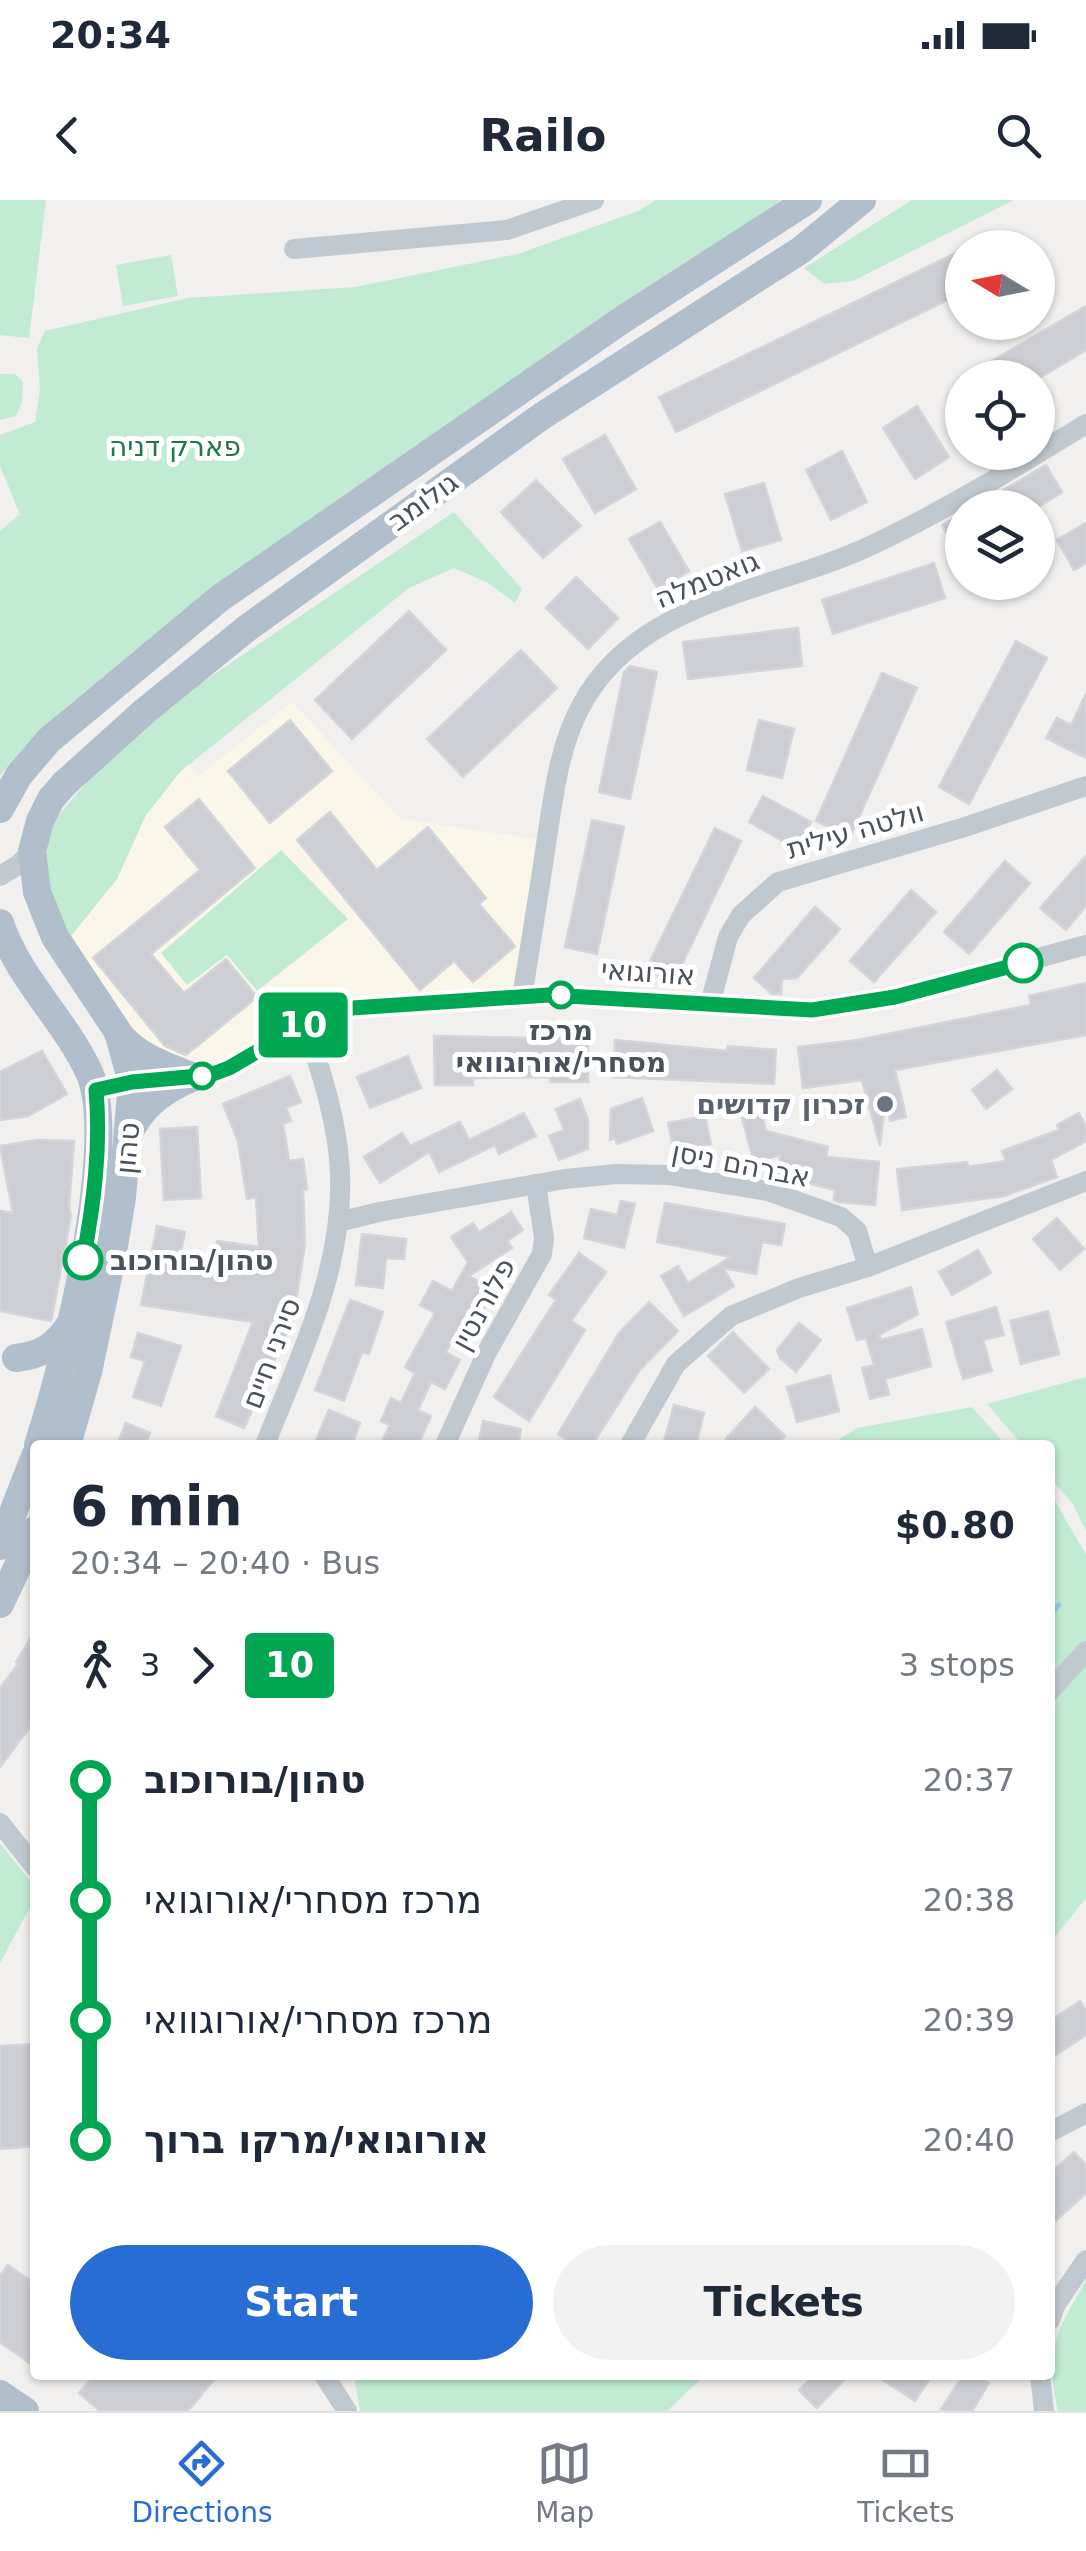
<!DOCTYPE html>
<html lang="en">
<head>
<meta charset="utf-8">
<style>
	body { margin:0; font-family:"DejaVu Sans","Noto Sans Hebrew",sans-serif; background:#f2f2f3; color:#1f2937; height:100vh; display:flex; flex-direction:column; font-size:38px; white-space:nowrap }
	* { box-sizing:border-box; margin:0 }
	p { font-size:32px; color:#747a83 }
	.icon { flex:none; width:55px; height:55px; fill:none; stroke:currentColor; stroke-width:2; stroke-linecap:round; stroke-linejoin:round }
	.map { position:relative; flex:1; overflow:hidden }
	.details { position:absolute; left:30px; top:1240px; width:1025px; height:940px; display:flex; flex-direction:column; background:#fff; border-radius:10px; box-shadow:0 2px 8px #0004 }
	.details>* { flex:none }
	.badge { padding:0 20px; border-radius:8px; font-size:35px; line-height:65px }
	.needle { width:65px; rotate:280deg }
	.fabs { position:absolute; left:945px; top:30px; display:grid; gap:20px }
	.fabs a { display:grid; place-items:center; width:110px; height:110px; border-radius:50%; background:#fff; box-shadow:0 2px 8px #0004; font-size:50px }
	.map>.badge { position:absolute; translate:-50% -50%; box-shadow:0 0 0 5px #fff }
	.legs { display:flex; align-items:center; gap:15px; height:110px; padding:0 40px; font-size:32px }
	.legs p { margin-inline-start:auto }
	.overview { display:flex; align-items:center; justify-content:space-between; height:170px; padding:0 40px }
	h1 { font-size:55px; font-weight:700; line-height:75px }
	.button { display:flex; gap:20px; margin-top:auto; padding:20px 40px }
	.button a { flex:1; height:115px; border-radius:60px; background:#276dd4; color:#fff; font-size:40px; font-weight:700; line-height:115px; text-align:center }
	.button a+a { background:#f2f2f3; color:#1f2937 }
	ul { padding:0 40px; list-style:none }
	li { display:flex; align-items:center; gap:35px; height:120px; font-size:38px }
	li i { display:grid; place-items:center; width:15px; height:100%; margin:0 12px; background:currentColor }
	li i::after { content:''; width:25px; height:25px; margin:-12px; border:8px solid; border-radius:50%; background:#fff }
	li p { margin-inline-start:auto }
	li:first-child i { background:linear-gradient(#0000 50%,currentColor 0) }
	li:last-child i { background:linear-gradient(currentColor 50%,#0000 0) }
	.status { display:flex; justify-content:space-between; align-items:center; height:70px; padding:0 50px; background:#fff; direction:ltr }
	.status svg { height:28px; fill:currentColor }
	header { display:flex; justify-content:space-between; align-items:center; height:130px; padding:0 40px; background:#fff; font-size:45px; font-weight:700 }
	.tabs { display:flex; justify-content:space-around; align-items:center; height:140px; border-top:2px solid #e0e1e3; background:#fff; font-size:28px; color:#747a83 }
	.tabs a { display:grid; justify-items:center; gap:5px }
	.tabs .active { color:#276dd4 }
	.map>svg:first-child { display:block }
</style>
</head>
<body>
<div class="status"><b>20:34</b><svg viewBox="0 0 49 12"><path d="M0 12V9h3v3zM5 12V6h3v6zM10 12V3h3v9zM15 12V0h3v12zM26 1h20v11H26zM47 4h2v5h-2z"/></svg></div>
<header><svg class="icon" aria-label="back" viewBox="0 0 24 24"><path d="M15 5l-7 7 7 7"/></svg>Railo<svg class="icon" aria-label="search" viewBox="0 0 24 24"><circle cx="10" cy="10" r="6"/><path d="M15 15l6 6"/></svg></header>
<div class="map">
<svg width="1086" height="2211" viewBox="0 0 1086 2211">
	<rect width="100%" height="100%" fill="#f2efef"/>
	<path fill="#fbf6ea" d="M292,502l109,117 146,22 -25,155 -170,12 -158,69 -50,-21 -101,-142 143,-152 12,14z"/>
	<g fill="#c1ecd3">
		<path d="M0,0h46l-17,138 -29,-3z"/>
		<path d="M656,0h125l-626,434 -91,75 -64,66v-244l20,-17 -20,-48v-31l35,-13 5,-33 -3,-41 8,-17 143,-33 167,-11 163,-33 120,-43z"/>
		<path d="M912,0h102l-161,81 -29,3 -20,-16z"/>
		<path d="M171,55l7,41 -55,10 -7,-41z"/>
		<path d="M0,174h15l8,8 -1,20 -6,14 -16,4z"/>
		<path d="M454,312l68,77 -7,14 -27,-20 -34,-15 -45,20 -228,183 -35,44 -29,64 -50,62 -15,-32 -7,-62 8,-25 56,-66 67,-56z"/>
		<path d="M281,650l67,69 -91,72 -30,-36 -40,30 -26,-32z"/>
		<path d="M1086,1177v154l-13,-27 -23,-26v-33h-28l-35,-41z"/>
		<path d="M972,1207l34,38h-176l27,-17z"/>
		<path d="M1050,1292l36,63v343l-36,45z"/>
		<path d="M0,1643l35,44v11l-35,65z"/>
		<path d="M1086,2080v131h-28c-14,-61 -2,-78 28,-131z"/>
		<path d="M354,2175h351l-38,36h-307z"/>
	</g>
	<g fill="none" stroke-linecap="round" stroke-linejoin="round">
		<path stroke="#92d1e5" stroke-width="5" d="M1050,1414l9,-9"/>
	</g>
	<g fill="#cdced4" stroke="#d4d5da" stroke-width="2.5">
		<path d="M962,50v43l-286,139 -17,-35z"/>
		<path d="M1086,106v44l-47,28h-76z"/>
		<path d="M917,206l32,51 -34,22 -32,-51z"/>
		<path d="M605,235l31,54 -41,24 -32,-54z"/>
		<path d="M842,251l25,51 -36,18 -25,-50z"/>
		<path d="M1046,265l16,27 -25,16h-64z"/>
		<path d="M536,280l45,46 -38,32 -42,-46z"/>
		<path d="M764,283l17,57 -39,11 -17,-57z"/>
		<path d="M962,314v47l-20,-36z"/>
		<path d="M660,322l29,49 -31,18 -29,-50z"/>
		<path d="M1086,323v40l-12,7 -17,-30z"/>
		<path d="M934,363l11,35 -112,36 -11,-34z"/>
		<path d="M576,377l42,41 -30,31 -42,-41z"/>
		<path d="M409,411l37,39 -94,89 -37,-39z"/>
		<path d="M798,428l4,38 -114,13 -5,-37z"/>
		<path d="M1016,441l31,17 -78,146 -30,-17z"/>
		<path d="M521,450l36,38 -94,89 -36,-38z"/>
		<path d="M630,466l27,6 -27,127 -31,-7 25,-120z"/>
		<path d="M882,473l35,15 -67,149 -34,-16z"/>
		<path d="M1086,494v64l-40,-20 11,-20 14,7z"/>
		<path d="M290,520l42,51 -62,52 -42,-52z"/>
		<path d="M759,520l35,9 -12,49 -35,-8z"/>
		<path d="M763,596l48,26 -14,27 -48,-27z"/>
		<path d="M199,599l56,69 -104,86 33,39 42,-34 31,38 -71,58 -21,-9 -72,-88 107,-88 -35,-43z"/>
		<path d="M330,612l47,58 51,-43 58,71 -7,6 36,42 -42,36 -19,-21 -34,29 -123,-150z"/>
		<path d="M592,620l32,7 -27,127 -32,-7z"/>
		<path d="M715,628l26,13 -68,142 -27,-13z"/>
		<path d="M1086,656v50l-20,24 -26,-22z"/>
		<path d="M1005,661l25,22 -61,71 -25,-22z"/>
		<path d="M911,690l25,22 -62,70 -24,-21z"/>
		<path d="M815,707l25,22 -43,49 -15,1 -1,15h-9l-18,-16z"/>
		<path d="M1086,783v52l-191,35 11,47 -16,4 -1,-9h-5l-4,34 -18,-66 -59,8 -5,-41 60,-7 173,-35 -2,-9z"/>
		<path d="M434,836l154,3v43h-38v-5l-77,1v7h-38z"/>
		<path d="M615,840l112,11 1,-5 48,4 -2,34 -161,-7z"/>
		<path d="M42,851l25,43 -39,22 -28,4v-48z"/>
		<path d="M408,856l13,32 -51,20 -13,-31z"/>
		<path d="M997,870l15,19 -26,20 -14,-19z"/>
		<path d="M290,876l11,26 -15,6 5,13 -8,3 6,37 14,-2 4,30 -4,1 2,54 -12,75 -49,109 -28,-12 37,-94 -112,-17 16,-79 28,6 -7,35 34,7 5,-33 42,6 -3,-50 -9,2 -9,-58 -15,-37z"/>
		<path d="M642,898l11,33 -36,13 -2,-6 -5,2 1,-31z"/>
		<path d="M580,899l8,21v29l-29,11 -10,-24 15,-6 -8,-21z"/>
		<path d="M524,913l12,23 -37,18 -4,-9 -56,27 -10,-20 -49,31 -16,-26 38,-24 8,13 50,-24 9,18z"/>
		<path d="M762,913l4,18 62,16 -2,10 53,5 -4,43 -36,-3 -5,-2 1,-10 -59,-15 5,-20 -27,7 -12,-44z"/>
		<path d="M1079,913l7,14v14l-35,19 6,17 -53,19 -102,14 -5,-41 70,-7 1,5 38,-6 -4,-10 57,-21 -2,-5z"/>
		<path d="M705,916l6,28 -37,8 -6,-29z"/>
		<path d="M197,927l4,71 -37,2 -4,-71z"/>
		<path d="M37,940l37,1 -5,66 2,9 -20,105 -51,-10v-100l13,2 -13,-67z"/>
		<path d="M621,1001l14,3 -11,44 -40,-10 7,-29 26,6z"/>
		<path d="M665,1003l120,21 -4,21 -19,-3 -6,32 -33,-6 11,18 -50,30 -23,-40 17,-10 10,17 43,-26 -74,-15z"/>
		<path d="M511,1012l12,18 -16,11 5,7 -43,28 25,14 -22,42 -12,-6 -14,26 14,8 -15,29 -14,-7 -13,28 13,6 -13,29h-38l10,-20 -9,-4 10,-23 10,5 14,-30 -10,-6 30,-54 -15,-8 13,-24 19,10 16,-29 -17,-25 22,-14 6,9z"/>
		<path d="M1057,1018l27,31 -24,21 -27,-31z"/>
		<path d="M362,1034l44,5 -2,20 -18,-1 -3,30 -27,-3z"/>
		<path d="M978,1050l13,23 -39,22 -13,-23z"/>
		<path d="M579,1053l27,19 -35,49 14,9 -56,91 -35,-24 62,-97 -7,-5z"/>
		<path d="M911,1087l7,27 -39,21 2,5 41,-11 9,37 -46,13 4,15 -19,5 -8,-31 12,-3 -8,-27 -9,2 -10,-32z"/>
		<path d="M350,1100l33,12 -14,42 -7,-2 -18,49 -29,-11z"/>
		<path d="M649,1102l29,29 -39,40 -47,74h-17l-17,-11 61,-101z"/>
		<path d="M996,1107l8,28 -21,5 9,31 -29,8 -17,-57z"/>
		<path d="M1048,1111l11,43 -38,10 -11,-43z"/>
		<path d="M799,1123l22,17 -25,32 -16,-14 -3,-8z"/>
		<path d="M733,1132l36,37 -25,24 -36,-37z"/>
		<path d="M138,1133l43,13 -20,60 -28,-9 12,-36 -14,-4z"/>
		<path d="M830,1175l9,36 -42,11 -10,-35z"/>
		<path d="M674,1205l30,8 -8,32h-33z"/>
		<path d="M755,1207l30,29 -9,9h-43l-7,-6z"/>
		<path d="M329,1210l31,13 -8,22h-38z"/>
		<path d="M483,1221l38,8 -3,16h-40z"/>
		<path d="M126,1223l24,10 -5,12h-28z"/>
		<path d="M35,1431v89l-35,47v-79l18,-24 -2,-2z"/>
		<path d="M1080,1801l6,10v24l-36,24v-38z"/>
		<path d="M35,1844v102l-35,3v-103z"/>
		<path d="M1074,1952l12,13v28l-36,33v-53z"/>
		<path d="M8,2065l27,19v83l-35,-25v-66z"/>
		<path d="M94,2175h124l-30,36h-88l-21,-18z"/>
		<path d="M814,2175h35l-32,33 -18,-18z"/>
		<path d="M875,2175h57l-17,26z"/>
		<path d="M963,2175h13l13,8 -17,28h-32z"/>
	</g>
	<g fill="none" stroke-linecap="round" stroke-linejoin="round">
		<g stroke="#c1c9d0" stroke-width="20">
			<path d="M294,49l213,-19 87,-30"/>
			<path d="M0,676l18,-11 14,-14"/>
			<path d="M522,796c9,-52 17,-105 25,-158 7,-45 12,-91 34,-132 57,-108 194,-114 293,-162 74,-35 142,-77 212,-120"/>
			<path d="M710,804l18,-67 13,-22 37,-33 187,-55 121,-41"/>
			<path d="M96,890l36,-8 78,-7 19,-6 76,-46 47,-15 197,-13 263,15 83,-13 191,-52"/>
			<path d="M338,1022l41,-10 186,-33 51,-5 53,1 99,16 73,26 16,14 11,36"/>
			<path d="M265,1245c34,-87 79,-176 75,-272 -2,-51 -19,-102 -35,-150"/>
			<path d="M445,1245l42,-93 55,-98 2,-16 -8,-54"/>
			<path d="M630,1245l46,-81 55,-48 68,-28 69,-21 218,-86"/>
			<path d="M1050,1491l36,-40"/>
			<path d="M0,1623l35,44"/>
			<path d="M1050,1932l36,-19"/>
			<path d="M1050,2120l6,-16 30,-44"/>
			<path d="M324,2175l23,36"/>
			<path d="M1040,2175l4,36"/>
		</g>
		<g stroke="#b1becc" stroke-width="28">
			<path d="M0,609l19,-34 30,-35 171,-142 402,-278 186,-120"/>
			<path d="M0,723c18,55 65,97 89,149 32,71 -26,297 -51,373"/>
			<path d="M118,833c19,24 48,33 76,44"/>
			<path d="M129,933c14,-29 36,-44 65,-56"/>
			<path d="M16,1158c26,-3 40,-12 54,-34"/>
			<path d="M67,1245l21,-73 24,-114 10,-61 10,-115 -14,-50 -63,-95 -18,-45 -5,-41 8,-30 11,-22 13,-15 81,-73 101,-82 296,-213 259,-166 61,-50"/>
			<path d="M0,1346l35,-90"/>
			<path d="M0,1404l35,-74"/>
			<path d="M0,2194l25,17"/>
		</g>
	</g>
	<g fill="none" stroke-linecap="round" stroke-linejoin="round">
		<defs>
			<path id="line-1" d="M83,1060c11,-57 18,-113 13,-170l36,-8 78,-7 19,-7 77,-45 46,-15 197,-13 263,15 83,-13 128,-34"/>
		</defs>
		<use href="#line-1" stroke="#fff" stroke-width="22"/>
		<use href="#line-1" stroke="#00a651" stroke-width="15"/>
	</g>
	<g fill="#fff" stroke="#00a651" stroke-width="5">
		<circle cx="1023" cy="763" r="18"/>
		<circle cx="561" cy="795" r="12"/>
		<circle cx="202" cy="876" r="12"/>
		<circle cx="83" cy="1060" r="18"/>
	</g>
	<circle fill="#6b7280" stroke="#fff" stroke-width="4" cx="885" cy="904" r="10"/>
	<g text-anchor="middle" stroke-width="10" stroke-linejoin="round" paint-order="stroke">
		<g font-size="28" fill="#1e784e" stroke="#fff">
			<text x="175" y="256">פארק דניה</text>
		</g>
		<g font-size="28" fill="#49525b" stroke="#fff">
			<text transform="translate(423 301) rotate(-36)" y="10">גולומב</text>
			<text transform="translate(707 379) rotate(-22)" y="10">גואטמלה</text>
			<text transform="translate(855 630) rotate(-16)" y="10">וולטה עילית</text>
			<text transform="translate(648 772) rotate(4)" y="10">אורוגואי</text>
			<text transform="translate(127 948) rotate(-85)" y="10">טהון</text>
			<text transform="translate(741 964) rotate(11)" y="10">אברהם ניסן</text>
			<text transform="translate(483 1104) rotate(-61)" y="10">פלורנטין</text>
			<text transform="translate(271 1153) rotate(-69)" y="10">סירני חיים</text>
		</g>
		<g font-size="28" font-weight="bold" fill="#49525b" stroke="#fff">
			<text x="561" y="840">מרכז<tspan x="561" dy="32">מסחרי/אורוגוואי</tspan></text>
			<text x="110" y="1070" text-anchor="start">טהון/בורוכוב</text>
		</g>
		<g font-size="28" font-weight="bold" fill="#5b616d" stroke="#fff" text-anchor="end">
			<text x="865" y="914">זכרון קדושים</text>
		</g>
	</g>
</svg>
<div class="fabs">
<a><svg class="needle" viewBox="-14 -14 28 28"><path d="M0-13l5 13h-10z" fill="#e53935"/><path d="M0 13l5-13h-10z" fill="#747a83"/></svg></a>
<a><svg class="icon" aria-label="locate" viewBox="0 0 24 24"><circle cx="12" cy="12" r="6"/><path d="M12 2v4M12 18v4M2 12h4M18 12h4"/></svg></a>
<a><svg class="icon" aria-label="layers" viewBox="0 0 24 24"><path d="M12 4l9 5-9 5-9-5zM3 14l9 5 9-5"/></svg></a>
</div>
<b class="badge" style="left:303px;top:825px;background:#00a651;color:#fff">10</b>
<section class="details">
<div class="overview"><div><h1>6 min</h1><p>20:34 – 20:40 · Bus</p></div><b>$0.80</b></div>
<div class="legs"><svg class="icon" aria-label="walk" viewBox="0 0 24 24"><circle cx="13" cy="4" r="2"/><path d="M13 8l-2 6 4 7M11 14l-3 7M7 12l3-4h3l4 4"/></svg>3<svg class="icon" aria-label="forward" viewBox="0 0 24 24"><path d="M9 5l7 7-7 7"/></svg><b class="badge" style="background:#00a651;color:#fff">10</b><p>3 stops</p></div>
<ul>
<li><i style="color:#00a651"></i><b>טהון/בורוכוב</b><p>20:37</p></li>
<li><i style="color:#00a651"></i><span>מרכז מסחרי/אורוגואי</span><p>20:38</p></li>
<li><i style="color:#00a651"></i><span>מרכז מסחרי/אורוגוואי</span><p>20:39</p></li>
<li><i style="color:#00a651"></i><b>אורוגואי/מרקו ברוך</b><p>20:40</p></li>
</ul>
<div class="button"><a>Start</a><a>Tickets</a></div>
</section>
</div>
<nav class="tabs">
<a class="active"><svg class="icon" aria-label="directions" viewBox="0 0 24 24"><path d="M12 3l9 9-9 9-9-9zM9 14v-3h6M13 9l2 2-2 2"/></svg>Directions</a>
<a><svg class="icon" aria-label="map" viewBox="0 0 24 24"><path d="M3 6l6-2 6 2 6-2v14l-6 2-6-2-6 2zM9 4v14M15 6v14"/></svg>Map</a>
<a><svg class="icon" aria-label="tickets" viewBox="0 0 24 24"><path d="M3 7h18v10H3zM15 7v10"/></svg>Tickets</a>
</nav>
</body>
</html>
